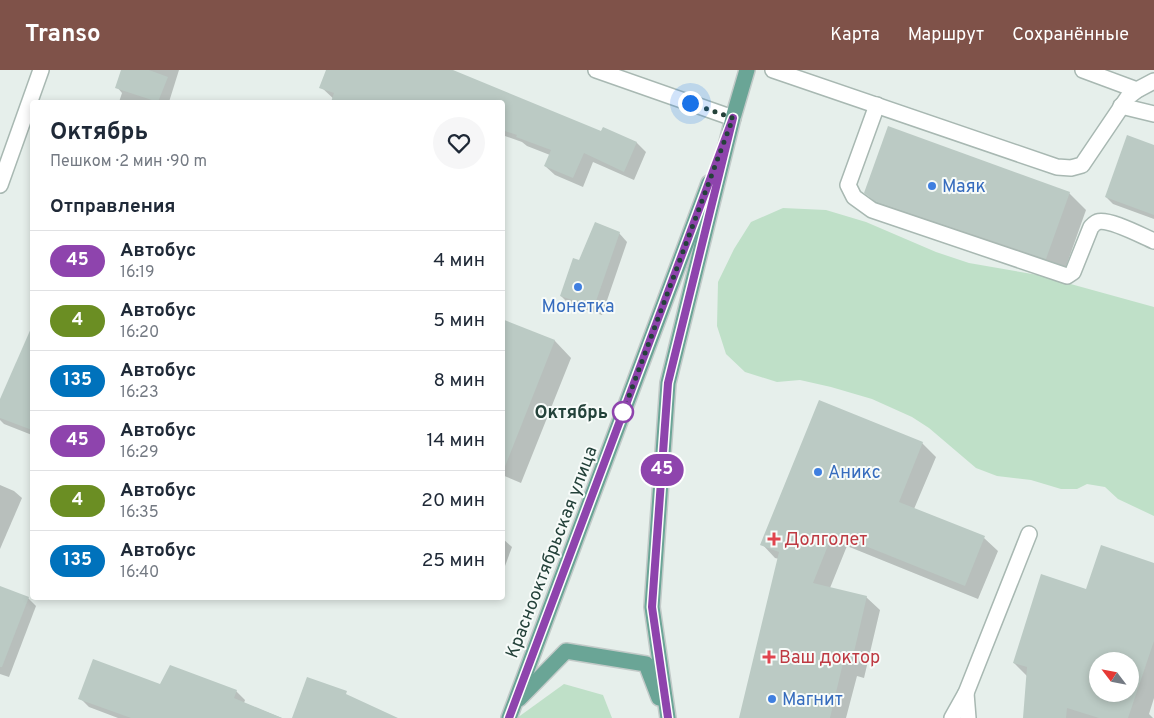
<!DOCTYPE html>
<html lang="ru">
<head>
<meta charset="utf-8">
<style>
	body { margin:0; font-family:Overpass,sans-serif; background:#f6f6f7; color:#1f2937; height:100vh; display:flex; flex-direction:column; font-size:19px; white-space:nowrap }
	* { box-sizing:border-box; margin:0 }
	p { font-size:16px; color:#747a83 }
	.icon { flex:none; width:28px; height:28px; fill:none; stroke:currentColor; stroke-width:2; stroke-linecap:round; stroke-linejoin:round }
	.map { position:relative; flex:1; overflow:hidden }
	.sheet { position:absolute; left:30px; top:30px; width:475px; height:500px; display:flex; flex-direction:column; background:#fff; border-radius:5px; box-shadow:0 2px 8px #0003 }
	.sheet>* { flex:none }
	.badge { padding:0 10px; border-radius:16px; font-size:18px; line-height:32px }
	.needle { width:32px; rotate:302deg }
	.controls { position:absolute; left:1089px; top:582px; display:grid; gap:10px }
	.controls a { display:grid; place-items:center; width:50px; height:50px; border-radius:50%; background:#fff; box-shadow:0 2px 8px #0003; font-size:25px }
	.you { position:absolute; width:25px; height:25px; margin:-12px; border:4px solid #fff; border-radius:50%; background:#1a73e8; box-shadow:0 0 0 8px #1a73e833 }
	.map>.badge { position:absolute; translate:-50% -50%; box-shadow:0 0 0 2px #fff }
	h2 { padding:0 20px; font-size:19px; line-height:45px }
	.round { display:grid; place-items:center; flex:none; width:52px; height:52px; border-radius:26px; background:#f6f6f7 }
	.summary { display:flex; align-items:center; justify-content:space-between; height:85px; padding:0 20px }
	h1 { font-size:24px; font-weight:700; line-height:38px }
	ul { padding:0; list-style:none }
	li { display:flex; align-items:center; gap:15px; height:60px; padding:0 20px; border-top:1px solid #e0e1e3 }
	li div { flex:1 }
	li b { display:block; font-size:19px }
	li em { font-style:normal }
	li .badge { min-width:55px; font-weight:700; text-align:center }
	header { display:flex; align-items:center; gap:30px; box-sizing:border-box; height:70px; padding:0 25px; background:#7f5249; color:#fff }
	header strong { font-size:24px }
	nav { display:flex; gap:28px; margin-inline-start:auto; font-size:18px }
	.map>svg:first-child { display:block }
</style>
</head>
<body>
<header>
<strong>Transo</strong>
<nav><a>Карта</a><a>Маршрут</a><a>Сохранённые</a></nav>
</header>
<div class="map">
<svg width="1154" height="648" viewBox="0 0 1154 648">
	<rect width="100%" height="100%" fill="#e6efeb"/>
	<g fill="#bfe0c8">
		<path d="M783,138l43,2 40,12 70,30 33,11 69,12 116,32v209l-36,-17 -13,-12 -18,-3 -10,5h-16l-30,-9 -34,-4 -21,-8 -47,-40 -17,-11 -40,-18 -41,-12 -31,-7 -23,2 -32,-10 -19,-18 -9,-28 1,-44 16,-33 17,-27z"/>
		<path d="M564,614l39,11 9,23h-95z"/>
	</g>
	<g fill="#0003" fill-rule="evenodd">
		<path d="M123,0h56l-10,32h-50l3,-9 -5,-6z"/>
		<path d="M327,0h121l153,62 2,-4 34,15 9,9 -12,28 -41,-18 -10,25 -28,-12 -10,-9 5,-11 -23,-9 -5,-4 -20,-7v-33h-165l-16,-15z"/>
		<path d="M1154,76v73l-41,-15 -7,-7z"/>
		<path d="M865,122l204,1 17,17 -23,65 -181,-66z"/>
		<path d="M619,163l8,9 -25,73 -33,-11 -8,-8 19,-34z"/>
		<path d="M502,251l53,20 16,17 -50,125 -19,-8z"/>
		<path d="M32,259v106l-28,-11 -4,-4v-17z"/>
		<path d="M922,373l14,14 -22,52 70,29 14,13 -20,48 -131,-53 -17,42 36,9 14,13 -16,68 -7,-2 -11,42h-106l39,-159 -4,-1 -13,-14z"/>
		<path d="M0,415l14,6 8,7 -22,51z"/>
		<path d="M502,468l10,9 -7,19 -3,-1z"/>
		<path d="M1154,494v134l-5,16 4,4h-129l3,-42 -13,-13 73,-72zM1098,591h32v33h-32z"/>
		<path d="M0,517l28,11 8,8 -27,71 -9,-3z"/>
		<path d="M160,615l76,6 9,9 -1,3 38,15h-164l-29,-11 -9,-9z"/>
	</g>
	<g fill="#bbcac4" fill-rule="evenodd">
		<path d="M121,0h28l19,7 -10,25 -43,-14z"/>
		<path d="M326,0h127l148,61 2,-4 34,15 -13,30 -40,-19 -11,25 -29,-12 7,-16 -35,-13 1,-2 -15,-5v-28h-171l3,-9 -15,-5z"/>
		<path d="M888,56l182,66 -24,67 -170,-57 -12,-9z"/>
		<path d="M1127,65l27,10v70l-49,-18z"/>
		<path d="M595,152l25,10 -26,75 -34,-11 13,-38 6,2z"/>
		<path d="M502,249l53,21 -51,129h-2z"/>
		<path d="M32,256v104l-32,-12v-19z"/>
		<path d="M819,330l104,42 -24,60 86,34 -20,50 -132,-53 -20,50 54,13 -16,69 -8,-2 -13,55h-91l40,-166 -19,-7z"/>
		<path d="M1101,475l53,18v78l-26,77h-29l-32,-10 -1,10h-43l4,-51 -14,-4 28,-89 45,15zM1098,591h32v33h-32z"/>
		<path d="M0,516l29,11 -27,70h-2z"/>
		<path d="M93,589l67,25 10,-19 67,25 -3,8 48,20h-151l-53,-19z"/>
		<path d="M307,607l40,14 -1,3 52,24h-106z"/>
	</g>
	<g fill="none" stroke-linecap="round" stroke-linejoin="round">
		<defs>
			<g id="minor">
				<path d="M596,0l137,48"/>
				<path d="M773,0l284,97 14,1 11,-3 46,-68 9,-7 17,-9"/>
				<path d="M1083,0l54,20"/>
				<path d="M877,35l-29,80 6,12 18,13 195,66 6,-4 18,-45c1,-1 5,-5 6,-5 12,-4 45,14 57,19"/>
				<path d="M1121,36l33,8"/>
				<path d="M0,115l41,-115"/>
				<path d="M966,623l2,25"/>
				<path d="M952,648l14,-25 63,-159"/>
			</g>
			<g id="major">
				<path d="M519,629l47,-48 80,13 13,34"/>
				<path d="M509,648l200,-535"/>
				<path d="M668,648l-16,-111 16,-224 65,-265 14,-48"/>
			</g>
		</defs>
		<use href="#minor" stroke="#a8b8b2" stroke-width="18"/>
		<use href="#major" stroke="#c2cac8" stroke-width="18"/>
		<use href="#minor" stroke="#fff" stroke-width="15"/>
		<use href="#major" stroke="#6aa596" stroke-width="15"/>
	</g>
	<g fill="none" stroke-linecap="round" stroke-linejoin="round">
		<defs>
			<path id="line" d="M509,648l224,-600 -65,265 -16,224 16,111"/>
		</defs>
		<use href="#line" stroke="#fff" stroke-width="11"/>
		<use href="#line" stroke="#8e44ad" stroke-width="8"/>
		<path stroke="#24423a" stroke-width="5" stroke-dasharray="0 9" d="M623,342l110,-294 -43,-15"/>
	</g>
	<g fill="#3f7fe0" stroke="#f7fbf9" stroke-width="2">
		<circle cx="932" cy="116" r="5"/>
		<circle cx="578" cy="217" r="5"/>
		<circle cx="818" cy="402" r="5"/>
		<circle cx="772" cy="629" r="5"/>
	</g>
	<circle fill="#fff" stroke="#8e44ad" stroke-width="2.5" cx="623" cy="342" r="10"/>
	<g fill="#e0444e" stroke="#f7fbf9" stroke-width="2">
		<path d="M771.5 461.5h5v5h5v5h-5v5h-5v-5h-5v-5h5z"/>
		<path d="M766.5 579.5h5v5h5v5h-5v5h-5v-5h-5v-5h5z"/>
	</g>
	<g text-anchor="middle" stroke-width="4" stroke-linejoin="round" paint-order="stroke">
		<g font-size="18" fill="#366cbe" stroke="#f7fbf9" text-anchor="start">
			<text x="942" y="122">Маяк</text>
			<text x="578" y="242" text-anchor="middle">Монетка</text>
			<text x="828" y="408">Аникс</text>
			<text x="782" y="635">Магнит</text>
		</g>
		<g font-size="18" font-weight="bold" fill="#24423a" stroke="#f7fbf9" text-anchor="end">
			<text x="608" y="348">Октябрь</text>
		</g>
		<g font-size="18" fill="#be3a42" stroke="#f7fbf9" text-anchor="start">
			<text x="784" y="475">Долголет</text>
			<text x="779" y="593">Ваш доктор</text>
		</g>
		<g font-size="18" fill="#24423a" stroke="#f7fbf9">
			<text transform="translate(551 482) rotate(-69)" y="6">Краснооктябрьская улица</text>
		</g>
	</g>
</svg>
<div class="controls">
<a><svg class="needle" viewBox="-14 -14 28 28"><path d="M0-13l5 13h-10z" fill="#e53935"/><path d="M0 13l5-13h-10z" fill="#747a83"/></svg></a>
</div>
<div class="you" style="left:690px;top:33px"></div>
<b class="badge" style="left:662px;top:400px;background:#8e44ad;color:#fff">45</b>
<section class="sheet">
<div class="summary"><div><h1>Октябрь</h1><p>Пешком · 2 мин · 90 m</p></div><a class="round"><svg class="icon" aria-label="heart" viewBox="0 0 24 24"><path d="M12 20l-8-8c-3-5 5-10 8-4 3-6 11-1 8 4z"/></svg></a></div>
<h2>Отправления</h2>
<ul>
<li><span class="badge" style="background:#8e44ad;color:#fff">45</span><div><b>Автобус</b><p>16:19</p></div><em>4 мин</em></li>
<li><span class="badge" style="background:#6b8e23;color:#fff">4</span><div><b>Автобус</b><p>16:20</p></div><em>5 мин</em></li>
<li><span class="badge" style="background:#0072bc;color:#fff">135</span><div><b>Автобус</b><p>16:23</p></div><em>8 мин</em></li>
<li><span class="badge" style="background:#8e44ad;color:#fff">45</span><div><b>Автобус</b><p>16:29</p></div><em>14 мин</em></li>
<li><span class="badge" style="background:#6b8e23;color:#fff">4</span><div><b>Автобус</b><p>16:35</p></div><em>20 мин</em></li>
<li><span class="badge" style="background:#0072bc;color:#fff">135</span><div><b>Автобус</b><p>16:40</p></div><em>25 мин</em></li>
</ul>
</section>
</div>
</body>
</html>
